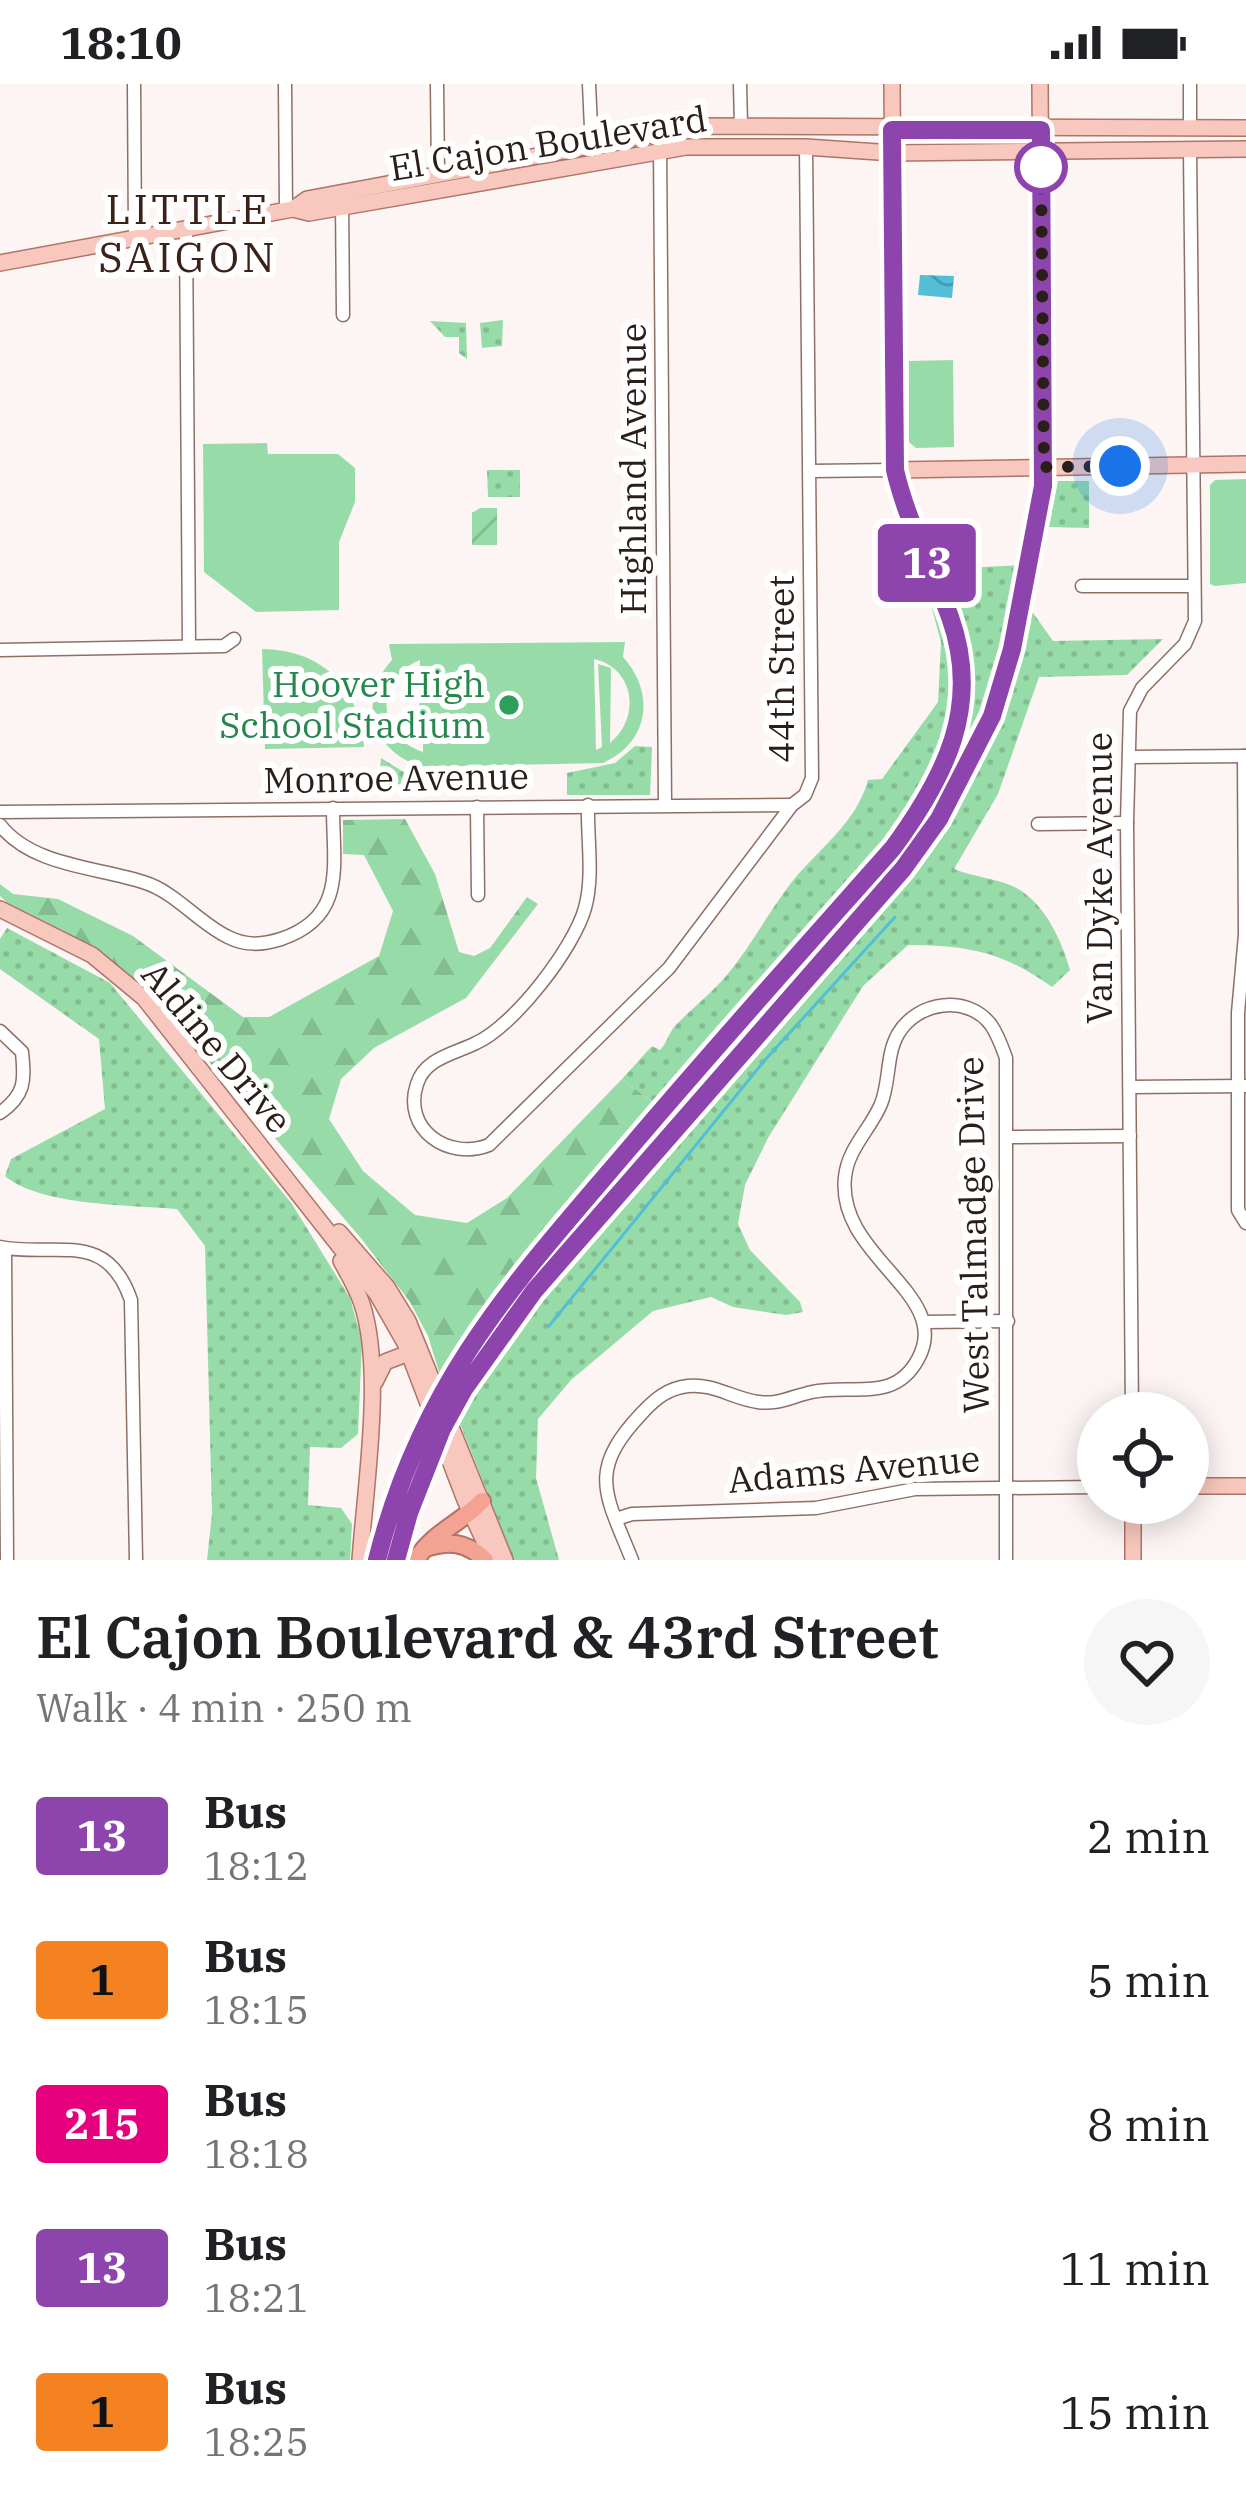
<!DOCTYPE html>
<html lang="en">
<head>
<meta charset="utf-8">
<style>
  body { margin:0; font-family:"IBM Plex Serif",serif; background:#f6f6f6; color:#202124; height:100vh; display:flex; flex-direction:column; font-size:45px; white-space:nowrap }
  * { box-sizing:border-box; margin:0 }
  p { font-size:39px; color:#757577 }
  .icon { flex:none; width:66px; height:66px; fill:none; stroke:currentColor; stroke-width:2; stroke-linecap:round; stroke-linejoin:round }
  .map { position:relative; height:1476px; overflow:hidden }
  .panel { display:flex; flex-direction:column; background:#fff; flex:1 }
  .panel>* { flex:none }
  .badge { padding:0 24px; border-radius:9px; font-size:42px; line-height:78px }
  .fabs { position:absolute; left:1077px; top:1308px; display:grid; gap:24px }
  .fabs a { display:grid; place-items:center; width:132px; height:132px; border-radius:50%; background:#fff; box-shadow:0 6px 30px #0003; font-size:60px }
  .you { position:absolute; width:60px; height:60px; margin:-30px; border:9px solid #fff; border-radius:50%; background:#1a73e8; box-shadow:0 0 0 18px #1a73e833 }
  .map>.badge { position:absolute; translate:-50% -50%; box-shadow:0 0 0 6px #fff }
  .round { display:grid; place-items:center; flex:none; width:126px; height:126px; border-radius:63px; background:#f6f6f6 }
  .headline { display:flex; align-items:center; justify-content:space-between; height:204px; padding:0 36px }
  h1 { font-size:57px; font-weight:600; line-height:90px }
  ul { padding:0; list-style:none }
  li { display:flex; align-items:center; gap:36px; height:144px; padding:0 36px }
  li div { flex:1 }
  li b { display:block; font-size:45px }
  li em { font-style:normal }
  li .badge { min-width:132px; font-weight:700; text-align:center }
  .status { display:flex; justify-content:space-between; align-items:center; height:84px; padding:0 60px; background:#fff; direction:ltr }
  .status svg { height:33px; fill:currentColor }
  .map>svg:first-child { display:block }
  .grass { fill:url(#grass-dots) }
  .forest { fill:url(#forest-firs) }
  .garden { fill:url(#garden-furrows) }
  .pitch { fill:#97dca8; fill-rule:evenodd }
  .water { fill:url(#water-waves) }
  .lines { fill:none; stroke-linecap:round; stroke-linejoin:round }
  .stream { stroke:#52bfd6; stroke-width:3 }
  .minor-casing { stroke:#8d7065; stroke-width:15 }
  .major-casing { stroke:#ad7468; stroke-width:18 }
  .highway-casing { stroke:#ad7468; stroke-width:20 }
  .minor { stroke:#fff; stroke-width:12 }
  .major { stroke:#f8c8be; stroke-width:15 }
  .highway { stroke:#f4a392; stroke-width:16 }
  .major-bridge-casing { stroke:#ad7468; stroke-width:18; stroke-linecap:butt }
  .major-bridge { stroke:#f8c8be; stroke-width:15 }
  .line-casing { stroke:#fff; stroke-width:27 }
  .line { stroke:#8e44ad; stroke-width:18 }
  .walk { stroke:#2a1e19; stroke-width:12; stroke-dasharray:0 21.6 }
  .stop-dot { fill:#fff; stroke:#8e44ad; stroke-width:6 }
  .leisure-dot { fill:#2e9e5b; stroke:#fff; stroke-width:4.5 }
  .labels { text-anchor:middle; stroke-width:12; stroke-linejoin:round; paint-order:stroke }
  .street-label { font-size:36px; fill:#2a1e19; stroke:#fff }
  .leisure-label { font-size:36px; fill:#27864d; stroke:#fff; text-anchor:end }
  .quarter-label { font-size:42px; letter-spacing:3px; fill:#3a2219; stroke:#fff }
</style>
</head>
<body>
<div class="status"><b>18:10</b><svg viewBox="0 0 49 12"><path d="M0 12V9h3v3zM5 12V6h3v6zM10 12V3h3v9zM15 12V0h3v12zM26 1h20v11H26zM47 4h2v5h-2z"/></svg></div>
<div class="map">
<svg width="1246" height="1476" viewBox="0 0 1246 1476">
  <defs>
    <pattern id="grass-dots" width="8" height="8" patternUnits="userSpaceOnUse" patternTransform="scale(3)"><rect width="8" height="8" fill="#97dca8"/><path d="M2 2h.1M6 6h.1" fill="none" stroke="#82bc90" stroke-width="1.8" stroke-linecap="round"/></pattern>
    <pattern id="forest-firs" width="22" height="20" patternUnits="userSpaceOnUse" patternTransform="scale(3)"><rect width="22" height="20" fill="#97dca8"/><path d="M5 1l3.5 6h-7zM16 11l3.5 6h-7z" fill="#82bc90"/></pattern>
    <pattern id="garden-furrows" width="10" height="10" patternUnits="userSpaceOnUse" patternTransform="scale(3)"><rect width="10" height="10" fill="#97dca8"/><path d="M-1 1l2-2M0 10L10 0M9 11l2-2" fill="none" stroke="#82bc90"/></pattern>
    <pattern id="water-waves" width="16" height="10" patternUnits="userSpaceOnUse" patternTransform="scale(3)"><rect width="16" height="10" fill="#52bfd6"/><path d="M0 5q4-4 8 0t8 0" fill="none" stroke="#449bad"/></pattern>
  </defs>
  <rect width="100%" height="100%" fill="#fcf5f3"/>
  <!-- grass -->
  <g class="grass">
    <polygon points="503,236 502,262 482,264 480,239"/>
    <polygon points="430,237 466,239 467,275 459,269 459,253 445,253"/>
    <polygon points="487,386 520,386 520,413 488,413"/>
    <polygon points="1058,397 1089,397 1089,444 1049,443"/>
    <path d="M1021 481 995 599 961 684 956 682C978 613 972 551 943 485Z"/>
    <path d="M928 494C942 531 956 569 953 610 946 710 864 784 802 855 754 910 706 966 658 1022L622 995 652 962 660 966C667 959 668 951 674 943 691 925 711 910 727 891 751 862 768 829 791 799 818 765 856 740 868 696L882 695 938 618 941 558 924 496Z"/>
    <path d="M1031 526 1053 557 1163 555 1127 591 1039 593 998 710 954 785C971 792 992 794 1010 801 1042 814 1061 854 1070 886L1052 903C1003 868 968 861 908 861L863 902 768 1054 745 1101 738 1140 750 1166 800 1218 803 1228 786 1231 733 1223 711 1213 653 1227 571 1296 538 1335 536 1394 559 1476H514L459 1337 517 1247 894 811C964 724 1010 636 1031 526Z"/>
    <polygon points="635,662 652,663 650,711 567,711 567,689 615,679"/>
    <polygon points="381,674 410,692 444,696 444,701 379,700"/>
    <path d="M7 844 110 899 292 1120 350 1214 362 1257 358 1350 341 1364 310 1363 308 1421 341 1424 352 1440 350 1476H207L212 1430 205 1162 177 1125C131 1121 40 1122 5 1092L11 1075 105 1025 99 955 0 885V855Z"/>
  </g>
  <!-- forest -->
  <polygon class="forest" points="405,735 435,790 459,868 474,872 490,864 527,813 538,820 466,914 374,964 341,995 329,1035 363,1087 415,1131 467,1139 507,1114 622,995 658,1022 513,1185 440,1291 428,1252 410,1218 360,1153 150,909 104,871 14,825 0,812 0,800 13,810 58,815 133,852 243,933 269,933 379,872 393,827 364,771 343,770 343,736"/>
  <!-- garden -->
  <polygon class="garden" points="480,424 497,424 497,461 472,461 472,429"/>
  <!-- pitch -->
  <g class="pitch">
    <polygon points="953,276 954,363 916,364 909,358 909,277"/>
    <polygon points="267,359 268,370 338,370 355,384 355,418 339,458 339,526 256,528 204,488 203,360"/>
    <polygon points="1246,395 1246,499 1215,502 1210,500 1210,401 1215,396"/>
    <path d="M625 558 623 573C656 609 649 659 603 679L424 683C372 670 356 615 392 576L389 560ZM594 575C635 584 641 634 610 659L611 584 598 580 602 663 596 666ZM420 576 419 650H423V668C376 653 374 594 420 576Z"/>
    <path d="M262 565C323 566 359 603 364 663L265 665Z"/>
  </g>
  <!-- water -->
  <polygon class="water" points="920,191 954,192 952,214 918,211"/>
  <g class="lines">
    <!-- stream -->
    <polyline class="stream" points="549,1242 765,976 895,833"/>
    <defs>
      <g id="minor">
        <polyline points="134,0 135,154"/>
        <polyline points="285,0 286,127"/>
        <polyline points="437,0 438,91"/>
        <polyline points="589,0 592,66"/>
        <polyline points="740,0 741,41"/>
        <polyline points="1190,0 1190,44"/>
        <polyline points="660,62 665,721"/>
        <polyline points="342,116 343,231"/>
        <polyline points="186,144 189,562"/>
        <polyline points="811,387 895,386"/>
        <polyline points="1082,502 1193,502"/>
        <polyline points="0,566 224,562 234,555"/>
        <polyline points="1244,672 1245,851 1238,929 1238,1126 1246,1139"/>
        <polyline points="1129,673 1246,672"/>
        <path d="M588 721C587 754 594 792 585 824 574 864 514 942 476 959 454 970 425 974 417 1000 402 1045 448 1077 489 1061L669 884 792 721 805 711 812 694 806 63"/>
        <polyline points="477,723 478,811"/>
        <polyline points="0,728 792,721"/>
        <polyline points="1038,740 1127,739"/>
        <path d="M0 741C32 782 97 783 143 798 176 808 197 838 228 853 246 862 262 861 281 855 347 833 333 781 333 724"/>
        <path d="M0 947 22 968C25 998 25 1011 0 1029"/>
        <polyline points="1130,1003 1246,1002"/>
        <polyline points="1007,1053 1130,1052"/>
        <path d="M0 1163C56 1174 106 1144 131 1216L136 1476"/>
        <polyline points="5,1165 7,1476"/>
        <polyline points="925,1238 1008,1237"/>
        <polyline points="1132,1329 1127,739 1130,627 1142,604 1185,560 1195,537 1190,66"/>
        <polyline points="616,1435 632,1430 816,1424 915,1405 1098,1403"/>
        <path d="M632 1476C605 1409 587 1387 642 1329 655 1315 668 1304 688 1302 713 1299 734 1315 758 1318 778 1321 793 1312 812 1308 851 1299 894 1320 918 1275 954 1210 836 1173 845 1093 848 1064 870 1046 881 1020 890 998 886 971 898 950 917 917 968 910 991 941 998 951 1002 963 1006 974V1476"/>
      </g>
      <g id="major">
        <polyline points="293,125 307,115 698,42 1246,44"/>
        <polyline points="0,179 293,125 309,129 686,63 806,63 893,69 1246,65"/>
        <polyline points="895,386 1246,380"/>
        <polyline points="0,825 92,871 144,914 377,1210 405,1259 465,1416 493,1476"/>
        <polyline points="339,1148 387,1203 408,1237 505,1476"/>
        <path d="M341 1177C349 1191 357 1205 362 1220 384 1287 365 1404 360 1476"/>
        <path d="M456 1282 516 1197 893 764C945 693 981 622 950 533 932 483 907 438 895 386L892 0"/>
        <polyline points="375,1298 385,1278 414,1267"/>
        <polyline points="464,1305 534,1207 903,785 939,735 992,631 1012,565 1043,402 1040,0"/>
        <polyline points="1188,1402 1246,1402"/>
        <polyline points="377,1476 388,1430 412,1368"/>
        <polyline points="396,1476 426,1383"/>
        <polyline points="1133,1476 1133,1419"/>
      </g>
      <g id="highway">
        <path d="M425 1464C449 1457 466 1457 485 1476"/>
        <path d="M416 1476C433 1448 460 1440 482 1417"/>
      </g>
    </defs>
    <!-- minor casing -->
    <use href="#minor" class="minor-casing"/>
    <!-- major casing -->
    <use href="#major" class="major-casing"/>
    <!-- highway casing -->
    <use href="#highway" class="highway-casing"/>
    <!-- minor -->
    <use href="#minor" class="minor"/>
    <!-- major -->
    <use href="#major" class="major"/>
    <!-- highway -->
    <use href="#highway" class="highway"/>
    <defs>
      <g id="major-bridge">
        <polyline points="412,1368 456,1282"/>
        <polyline points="426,1383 464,1305"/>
      </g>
    </defs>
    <!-- major-bridge casing -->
    <use href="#major-bridge" class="major-bridge-casing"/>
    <!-- major-bridge -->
    <use href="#major-bridge" class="major-bridge"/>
  </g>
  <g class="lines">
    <defs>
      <path id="line" d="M377 1476C422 1296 517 1196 633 1060 718 960 806 862 893 764 945 693 982 622 950 533 932 483 907 438 895 386L892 46H1041L1043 402 1012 565 992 632 939 735 903 785 534 1207 464 1305 442 1345 409 1429 396 1476"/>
    </defs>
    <!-- line casing -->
    <use href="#line" class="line-casing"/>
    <!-- line -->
    <use href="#line" class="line"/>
    <!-- walk -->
    <polyline class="walk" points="1041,83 1044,383 1120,382"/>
  </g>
  <!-- markers -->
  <circle class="stop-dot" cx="1041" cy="83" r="24"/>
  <circle class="leisure-dot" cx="509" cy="621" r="12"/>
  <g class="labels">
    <!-- street labels -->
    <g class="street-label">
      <text transform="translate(548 59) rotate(-9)" y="13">El Cajon Boulevard</text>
      <text transform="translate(633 385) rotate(-90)" y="13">Highland Avenue</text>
      <text transform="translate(781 585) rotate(-90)" y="13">44th Street</text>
      <text transform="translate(396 694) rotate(-1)" y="13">Monroe Avenue</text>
      <text transform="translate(1099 794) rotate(-90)" y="13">Van Dyke Avenue</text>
      <text transform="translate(217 963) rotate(50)" y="13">Aldine Drive</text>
      <text transform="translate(973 1151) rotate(-91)" y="13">West Talmadge Drive</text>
      <text transform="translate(854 1385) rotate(-5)" y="13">Adams Avenue</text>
    </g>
    <!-- leisure labels -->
    <g class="leisure-label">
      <text x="485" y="613">Hoover High<tspan x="485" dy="41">School Stadium</tspan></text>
    </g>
    <!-- quarter labels -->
    <g class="quarter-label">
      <text x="188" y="140">LITTLE<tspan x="188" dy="48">SAIGON</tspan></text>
    </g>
  </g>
</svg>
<div class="fabs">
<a><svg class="icon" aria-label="locate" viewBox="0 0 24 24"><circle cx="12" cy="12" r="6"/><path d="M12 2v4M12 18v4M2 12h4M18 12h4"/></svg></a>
</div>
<div class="you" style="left:1120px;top:382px"></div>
<b class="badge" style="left:927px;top:479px;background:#8e44ad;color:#fff">13</b>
</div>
<section class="panel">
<div class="headline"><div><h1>El Cajon Boulevard &amp; 43rd Street</h1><p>Walk · 4 min · 250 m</p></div><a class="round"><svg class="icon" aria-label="heart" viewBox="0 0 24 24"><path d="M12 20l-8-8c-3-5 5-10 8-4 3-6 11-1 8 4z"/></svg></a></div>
<ul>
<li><span class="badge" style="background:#8e44ad;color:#fff">13</span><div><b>Bus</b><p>18:12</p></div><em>2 min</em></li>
<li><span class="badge" style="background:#f58220;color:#111">1</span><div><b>Bus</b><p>18:15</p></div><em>5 min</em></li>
<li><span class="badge" style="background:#e6007e;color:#fff">215</span><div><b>Bus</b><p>18:18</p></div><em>8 min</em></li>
<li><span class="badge" style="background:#8e44ad;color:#fff">13</span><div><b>Bus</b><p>18:21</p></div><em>11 min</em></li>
<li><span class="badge" style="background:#f58220;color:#111">1</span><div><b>Bus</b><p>18:25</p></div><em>15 min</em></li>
</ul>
</section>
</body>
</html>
